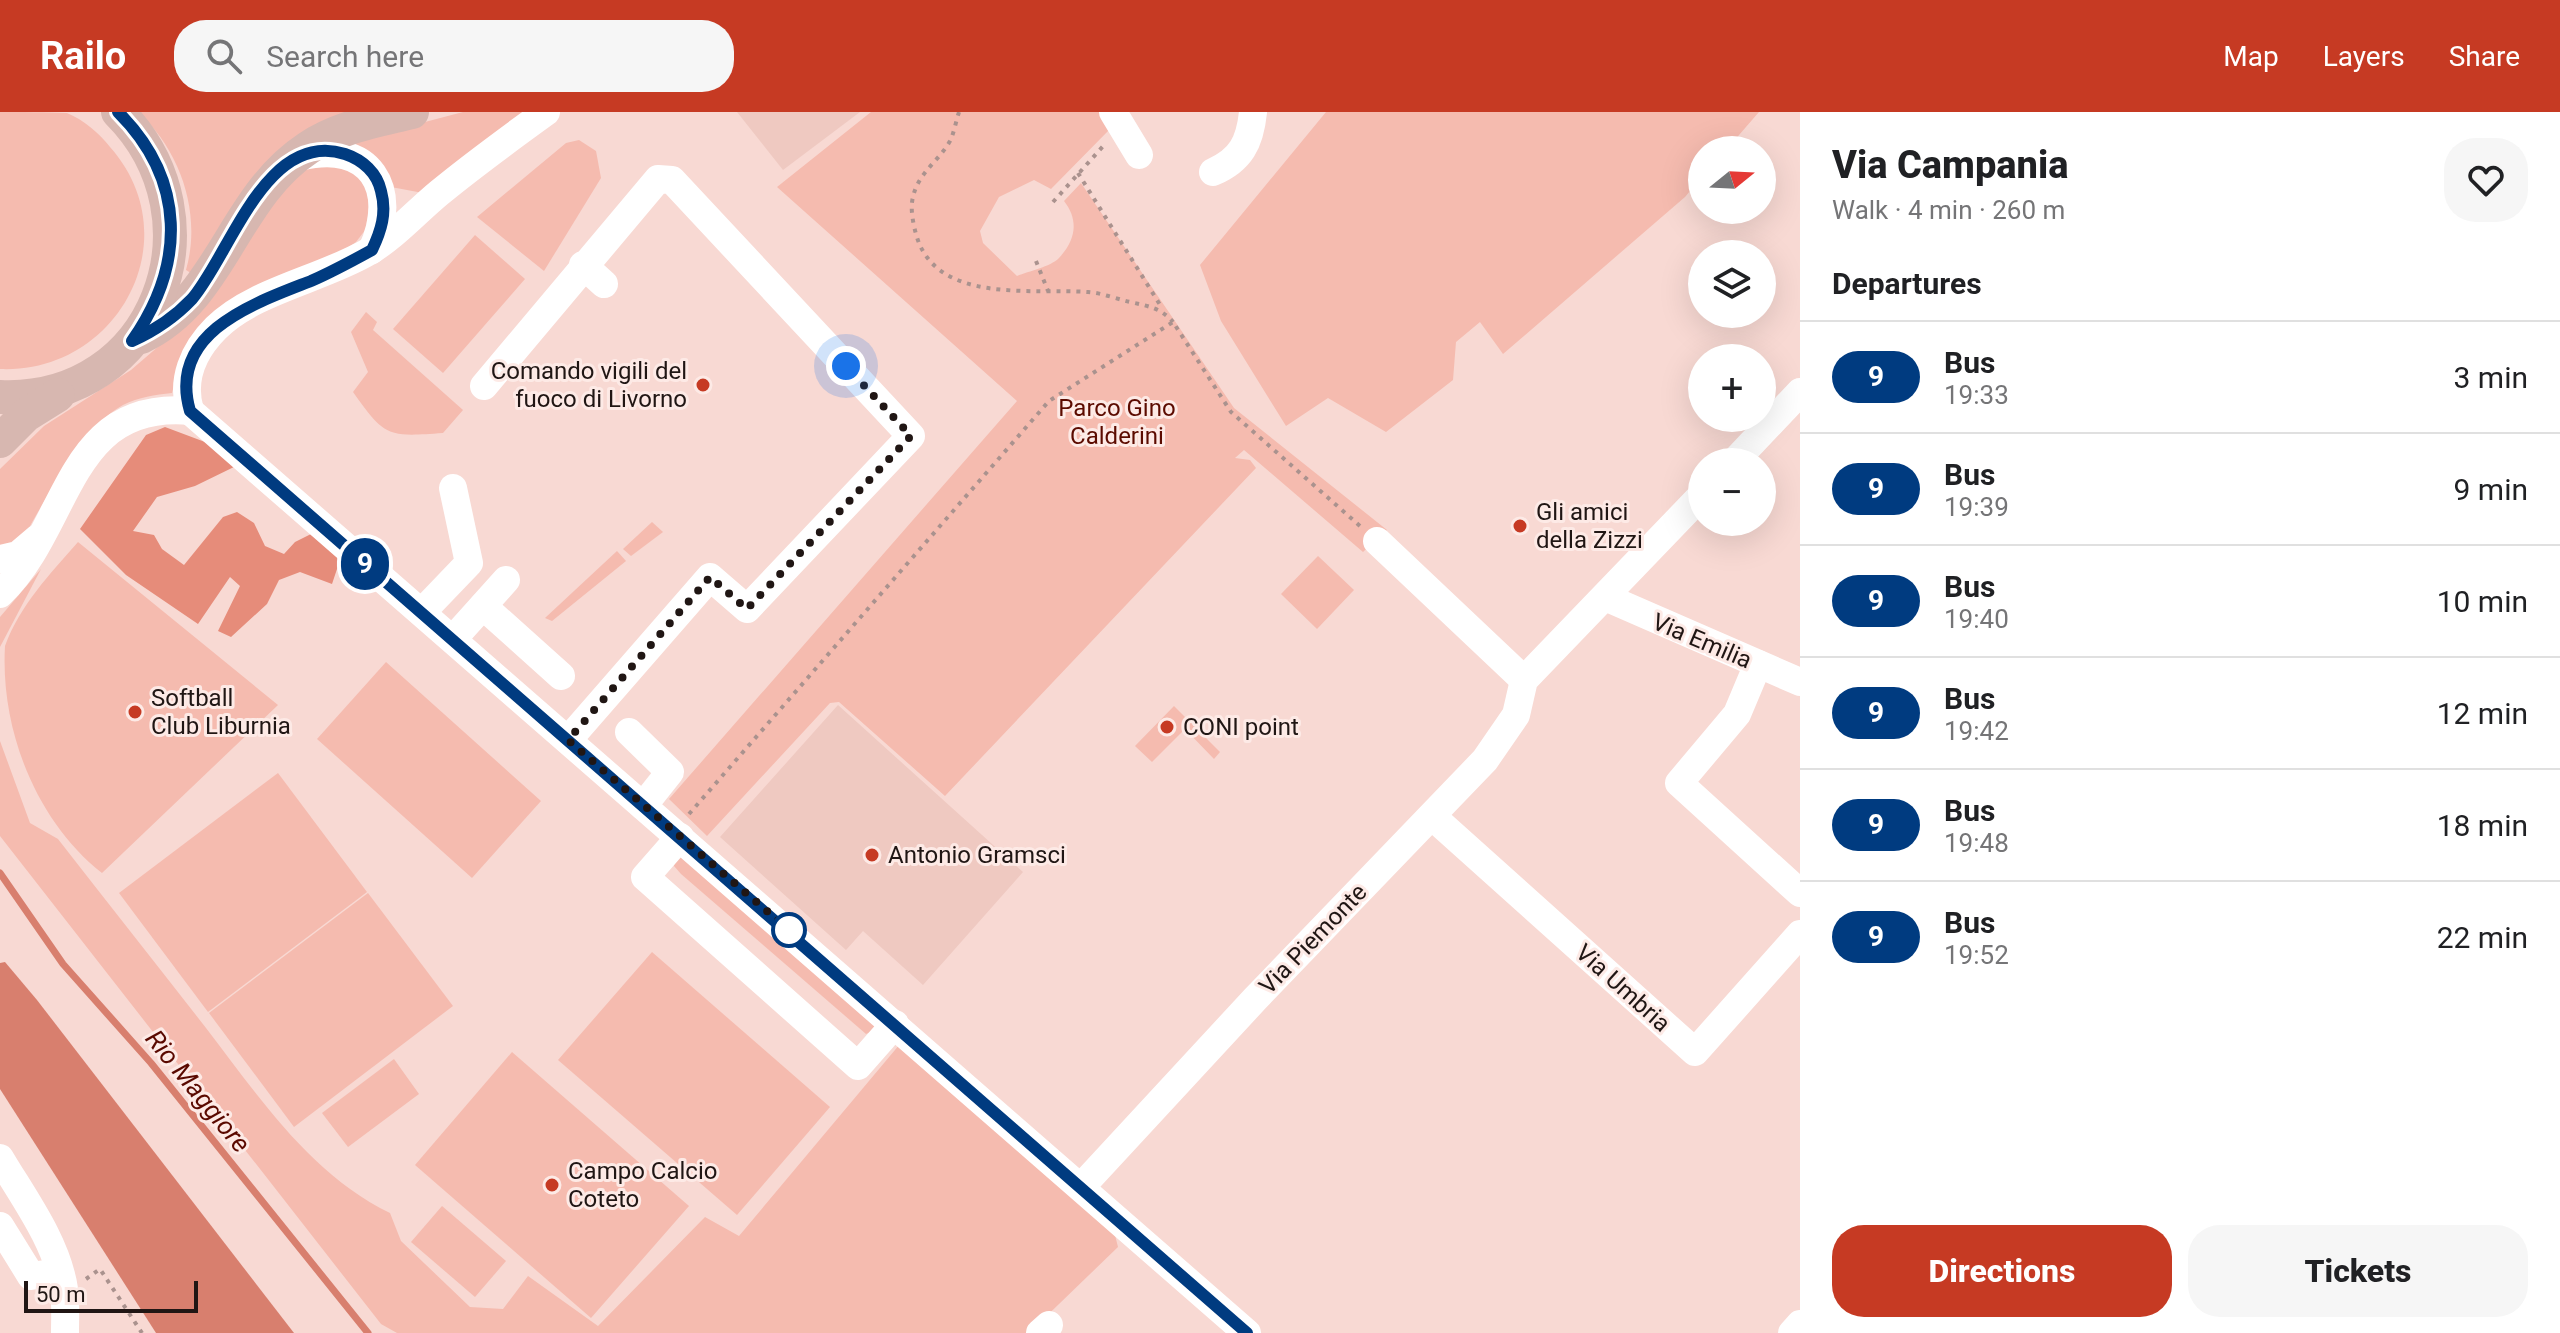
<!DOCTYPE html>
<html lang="en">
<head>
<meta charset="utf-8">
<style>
  body { margin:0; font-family:Roboto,sans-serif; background:#f6f6f6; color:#202124; height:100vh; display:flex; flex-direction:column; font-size:30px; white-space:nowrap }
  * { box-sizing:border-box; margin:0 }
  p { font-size:26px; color:#757577 }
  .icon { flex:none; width:44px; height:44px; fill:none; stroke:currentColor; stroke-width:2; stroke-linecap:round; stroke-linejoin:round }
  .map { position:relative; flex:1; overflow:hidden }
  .sheet { display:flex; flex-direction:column; background:#fff; width:760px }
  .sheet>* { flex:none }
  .badge { padding:0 16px; border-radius:26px; font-size:28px; line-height:52px }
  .needle { width:52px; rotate:72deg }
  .buttons { position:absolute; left:1688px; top:24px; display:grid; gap:16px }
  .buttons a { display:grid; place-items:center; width:88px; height:88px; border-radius:50%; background:#fff; box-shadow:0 8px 32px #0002; font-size:40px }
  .scale { position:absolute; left:24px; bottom:20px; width:174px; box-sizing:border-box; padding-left:8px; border:4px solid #201614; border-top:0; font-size:22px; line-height:28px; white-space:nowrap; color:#201614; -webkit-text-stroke:6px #fdeae6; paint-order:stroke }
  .you { position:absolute; width:40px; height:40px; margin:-20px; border:6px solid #fff; border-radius:50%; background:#1a73e8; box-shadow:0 0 0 12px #1a73e833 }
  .map>.badge { position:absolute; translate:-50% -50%; box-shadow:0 0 0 4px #fff }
  h2 { padding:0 32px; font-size:30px; line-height:72px }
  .round { display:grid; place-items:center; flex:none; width:84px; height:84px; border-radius:32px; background:#f6f6f6 }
  .overview { display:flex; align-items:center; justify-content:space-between; height:136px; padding:0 32px }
  h1 { font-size:38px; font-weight:800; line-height:60px }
  .cta { display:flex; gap:16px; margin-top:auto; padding:16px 32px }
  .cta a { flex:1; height:92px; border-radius:32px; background:#c63a23; color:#fff; font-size:32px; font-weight:800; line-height:92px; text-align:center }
  .cta a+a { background:#f6f6f6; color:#202124 }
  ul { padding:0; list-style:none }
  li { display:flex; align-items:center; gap:24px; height:112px; padding:0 32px; border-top:2px solid #e0e0e0 }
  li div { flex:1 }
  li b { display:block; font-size:30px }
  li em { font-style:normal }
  li .badge { min-width:88px; font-weight:700; text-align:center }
  header { display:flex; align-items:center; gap:48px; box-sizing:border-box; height:112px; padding:0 40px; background:#c63a23; color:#fff }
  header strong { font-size:38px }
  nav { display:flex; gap:44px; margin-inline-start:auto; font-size:28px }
  .search { width:560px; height:72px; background:#f6f6f6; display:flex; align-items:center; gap:20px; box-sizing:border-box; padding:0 28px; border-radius:32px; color:#757577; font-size:30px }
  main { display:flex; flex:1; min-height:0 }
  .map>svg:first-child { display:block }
  .built { fill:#efc9c1 }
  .green { fill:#f5bbaf }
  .forest { fill:#e68c7a }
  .water { fill:#d87f6e }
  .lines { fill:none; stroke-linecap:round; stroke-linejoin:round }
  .stream { stroke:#d87f6e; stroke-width:7 }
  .path { stroke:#aa928e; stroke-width:4; stroke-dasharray:4 6; stroke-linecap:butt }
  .minor { stroke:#fff; stroke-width:28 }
  .major { stroke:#d7b7b0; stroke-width:34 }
  .line-casing { stroke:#fff; stroke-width:18 }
  .line { stroke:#003b80; stroke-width:12 }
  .walk { stroke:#201614; stroke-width:8; stroke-dasharray:0 14.4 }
  .poi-dot { fill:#c63a23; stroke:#fdeae6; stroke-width:3 }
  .stop-dot { fill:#fff; stroke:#003b80; stroke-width:4 }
  .labels { text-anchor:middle; stroke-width:6; stroke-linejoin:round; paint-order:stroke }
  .poi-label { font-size:24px; fill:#201614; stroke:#fdeae6; text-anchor:start }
  .park-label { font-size:24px; fill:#5c0b00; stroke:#fdeae6 }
  .street-label { font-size:24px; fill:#201614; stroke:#fdeae6 }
  .water-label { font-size:26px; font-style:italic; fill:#5a0900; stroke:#fdeae6 }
</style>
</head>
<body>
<header>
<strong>Railo</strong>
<div class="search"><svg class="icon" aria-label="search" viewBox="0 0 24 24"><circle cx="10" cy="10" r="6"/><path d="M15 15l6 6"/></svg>Search here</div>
<nav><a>Map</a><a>Layers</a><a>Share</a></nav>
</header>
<main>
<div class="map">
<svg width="1800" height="1221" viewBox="0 0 1800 1221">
  <rect width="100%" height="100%" fill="#f8d9d3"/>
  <!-- built -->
  <g class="built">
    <polygon points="737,0 860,0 783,58"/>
    <polygon points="838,593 1023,760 923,873 863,819 846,838 720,725"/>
  </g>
  <!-- green -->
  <g class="green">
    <path d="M0 0C19 0 49 0 67 1 84 8 99 21 110 35 191 126 118 262 0 257Z"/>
    <path d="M138 0H356L194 163 186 158C202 102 181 39 138 0Z"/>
    <polygon points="463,0 526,0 423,81 391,75 349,30"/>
    <path d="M871 0H1101L1110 17 1051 77 1034 68 999 85 980 119 983 131 1017 164C1029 159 1050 155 1059 146 1076 128 1079 108 1064 89L1081 71 1234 296 1387 418 1363 440 1244 338 1235 346 1250 348 1256 356 945 684 839 590 830 591 707 724 669 687 1017 289 777 75Z"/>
    <polygon points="1326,0 1759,0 1726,38 1702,38 1702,65 1685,85 1503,242 1480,210 1456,230 1453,268 1386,320 1328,286 1286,314 1221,209 1200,153"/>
    <polygon points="579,28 596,39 601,66 544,159 477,105 566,31"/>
    <path d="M340 48 371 76 366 117 356 130 180 250 172 281C155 283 139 285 123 293 85 313 46 386 25 423L18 429 0 434V357L44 314 131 258 174 221 294 60Z"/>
    <polygon points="475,123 525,167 443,261 393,217"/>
    <path d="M366 200 377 210 373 218 463 298 443 321C387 325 385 325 353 280L368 260 351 220Z"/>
    <polygon points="652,410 663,420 631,444 623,437"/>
    <path d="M78 430 278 593 102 761C38 711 0 620 5 534 20 493 50 462 78 430Z"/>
    <polygon points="617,439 626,449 552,509 545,506"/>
    <polygon points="1318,444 1354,478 1317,517 1281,482"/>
    <polygon points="41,457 0,535 0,505"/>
    <polygon points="386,550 541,689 472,766 317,627"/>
    <polygon points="1174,594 1220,640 1214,647 1185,617 1152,650 1135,634"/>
    <path d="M0 629 30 711 58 727C107 790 157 853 206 916 259 985 310 1062 390 1101L401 1129 470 1195 503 1197 528 1164 598 1214 705 1105 739 1124 900 932 1115 1123 1118 1135 1029 1221H397L381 1212 0 724Z"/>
    <polygon points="278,661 367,780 208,900 119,781"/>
    <polygon points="683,742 874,908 875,918 866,922 681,762 674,754 675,746"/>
    <polygon points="368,781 453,894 294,1015 209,901"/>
    <polygon points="652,840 830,995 737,1103 558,948"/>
    <polygon points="512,940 689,1094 591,1206 415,1053"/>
    <polygon points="394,947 419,982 348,1035 322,1001"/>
    <polygon points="442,1094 506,1149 475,1185 411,1130"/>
  </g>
  <!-- forest -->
  <polygon class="forest" points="165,315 213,333 236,354 195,374 157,385 133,419 154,423 162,437 184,453 223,405 237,400 254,411 265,434 284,442 295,430 313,421 340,448 332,472 300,460 279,468 267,492 231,525 218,519 240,474 230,465 198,512 126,463 80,417 146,323"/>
  <!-- water -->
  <polygon class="water" points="5,850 37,888 294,1221 156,1221 0,977 0,851"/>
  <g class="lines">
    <!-- stream -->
    <polyline class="stream" points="0,761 63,852 151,951 368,1221"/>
    <!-- path -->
    <g class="path">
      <path d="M959 0C956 9 954 21 950 29 939 49 918 61 913 85 910 96 913 111 916 122 935 193 1033 176 1088 180 1102 181 1117 187 1130 190 1148 194 1161 196 1173 210"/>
      <polyline points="1078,61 1162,196"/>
      <polyline points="1053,90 1105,32"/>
      <polyline points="1036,149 1048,179"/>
      <polyline points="689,702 1049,289 1173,210 1231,300 1360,414"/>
      <polyline points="86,1167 100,1157 142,1221"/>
    </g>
    <!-- minor -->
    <g class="minor">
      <polyline points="1113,0 1139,43"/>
      <path d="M300 45C370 27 400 77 372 138"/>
      <path d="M1213 60C1241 48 1250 30 1253 0"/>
      <polyline points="583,153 604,172"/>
      <polyline points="484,274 658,67 672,68 911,324 747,497 710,465 568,628"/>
      <polyline points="190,299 1247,1221"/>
      <path d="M190 299C181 268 193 239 216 216 253 179 322 167 368 140 394 125 416 100 439 81 473 53 510 26 546 0"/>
      <polyline points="1734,350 1800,280"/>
      <polyline points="1377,429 1524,568"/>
      <polyline points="0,447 18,443 38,426"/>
      <path d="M0 482C71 414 66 288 190 299"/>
      <polyline points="1605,485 1800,570"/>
      <polyline points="483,494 561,564"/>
      <polyline points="422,500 469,451 453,376"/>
      <polyline points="453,527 506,468"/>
      <polyline points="1758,552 1737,602 1679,671 1800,781"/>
      <polyline points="629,620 670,660 643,694"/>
      <polyline points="1433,705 1695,940 1800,822"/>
      <polyline points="680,725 645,765 858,954 895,912"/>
      <path d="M0 1046C23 1085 57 1130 64 1177 66 1191 65 1207 65 1221"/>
      <polyline points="1082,1074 1255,887 1485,648 1516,603 1524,568 1702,383"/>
      <polyline points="0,1114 31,1164 59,1160"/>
      <polyline points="1040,1221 1049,1213"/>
      <polyline points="1792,1221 1800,1212"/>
    </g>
    <!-- major -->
    <g class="major">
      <path d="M141 225C222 187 232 86 308 36 339 15 376 9 412 0"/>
      <path d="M0 285C157 292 225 107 118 0"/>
      <polyline points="0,329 26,303 58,283"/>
    </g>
  </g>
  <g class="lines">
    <defs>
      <path id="line" d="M118 0C186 68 186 152 132 229 156 218 174 206 192 187 230 143 266 17 345 42 363 48 377 61 381 79 387 101 381 119 372 138 352 149 332 160 311 169 255 191 167 220 190 299L1247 1221"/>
    </defs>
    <!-- line casing -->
    <use href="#line" class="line-casing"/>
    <!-- line -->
    <use href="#line" class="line"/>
    <!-- walk -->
    <polyline class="walk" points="789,818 568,628 710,465 747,497 911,324 846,254"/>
  </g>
  <!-- markers -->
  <g class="poi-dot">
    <circle cx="703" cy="273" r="8"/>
    <circle cx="1520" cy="414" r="8"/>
    <circle cx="135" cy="600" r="8"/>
    <circle cx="1167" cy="615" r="8"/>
    <circle cx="872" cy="743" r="8"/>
    <circle cx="552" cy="1073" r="8"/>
  </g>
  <circle class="stop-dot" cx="789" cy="818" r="16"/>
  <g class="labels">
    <!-- poi labels -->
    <g class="poi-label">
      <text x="687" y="267" text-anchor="end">Comando vigili del<tspan x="687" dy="28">fuoco di Livorno</tspan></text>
      <text x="1536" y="408">Gli amici<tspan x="1536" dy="28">della Zizzi</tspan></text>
      <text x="151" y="594">Softball<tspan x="151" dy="28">Club Liburnia</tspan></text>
      <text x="1183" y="623">CONI point</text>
      <text x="888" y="751">Antonio Gramsci</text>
      <text x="568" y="1067">Campo Calcio<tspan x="568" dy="28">Coteto</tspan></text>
    </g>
    <!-- park labels -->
    <g class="park-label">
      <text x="1117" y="304">Parco Gino<tspan x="1117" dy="28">Calderini</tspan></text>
    </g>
    <!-- street labels -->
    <g class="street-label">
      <text transform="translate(1702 529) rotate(23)" y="8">Via Emilia</text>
      <text transform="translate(1313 827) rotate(-46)" y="8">Via Piemonte</text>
      <text transform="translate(1623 876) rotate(42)" y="8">Via Umbria</text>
    </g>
    <!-- water labels -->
    <g class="water-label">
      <text transform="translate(198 979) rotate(51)" y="9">Rio Maggiore</text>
    </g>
  </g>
</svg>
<div class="buttons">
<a><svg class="needle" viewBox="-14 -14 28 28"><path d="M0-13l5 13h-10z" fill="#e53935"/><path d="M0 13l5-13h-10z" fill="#757577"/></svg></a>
<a><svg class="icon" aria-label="layers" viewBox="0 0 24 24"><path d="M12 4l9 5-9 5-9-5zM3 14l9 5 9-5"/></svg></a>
<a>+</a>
<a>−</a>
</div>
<div class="scale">50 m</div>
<div class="you" style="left:846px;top:254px"></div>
<b class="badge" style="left:365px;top:452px;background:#003b80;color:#fff">9</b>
</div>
<section class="sheet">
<div class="overview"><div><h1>Via Campania</h1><p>Walk · 4 min · 260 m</p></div><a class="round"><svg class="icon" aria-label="heart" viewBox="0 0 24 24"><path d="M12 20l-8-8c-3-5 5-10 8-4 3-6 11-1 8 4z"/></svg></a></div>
<h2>Departures</h2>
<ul>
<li><span class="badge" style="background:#003b80;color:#fff">9</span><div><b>Bus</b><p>19:33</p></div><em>3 min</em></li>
<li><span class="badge" style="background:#003b80;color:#fff">9</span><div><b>Bus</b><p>19:39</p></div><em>9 min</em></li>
<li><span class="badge" style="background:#003b80;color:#fff">9</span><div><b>Bus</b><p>19:40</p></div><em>10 min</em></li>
<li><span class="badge" style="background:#003b80;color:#fff">9</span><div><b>Bus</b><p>19:42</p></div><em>12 min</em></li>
<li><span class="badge" style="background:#003b80;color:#fff">9</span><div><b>Bus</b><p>19:48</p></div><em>18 min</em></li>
<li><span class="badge" style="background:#003b80;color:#fff">9</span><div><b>Bus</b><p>19:52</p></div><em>22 min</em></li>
</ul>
<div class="cta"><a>Directions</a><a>Tickets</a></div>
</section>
</main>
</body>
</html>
